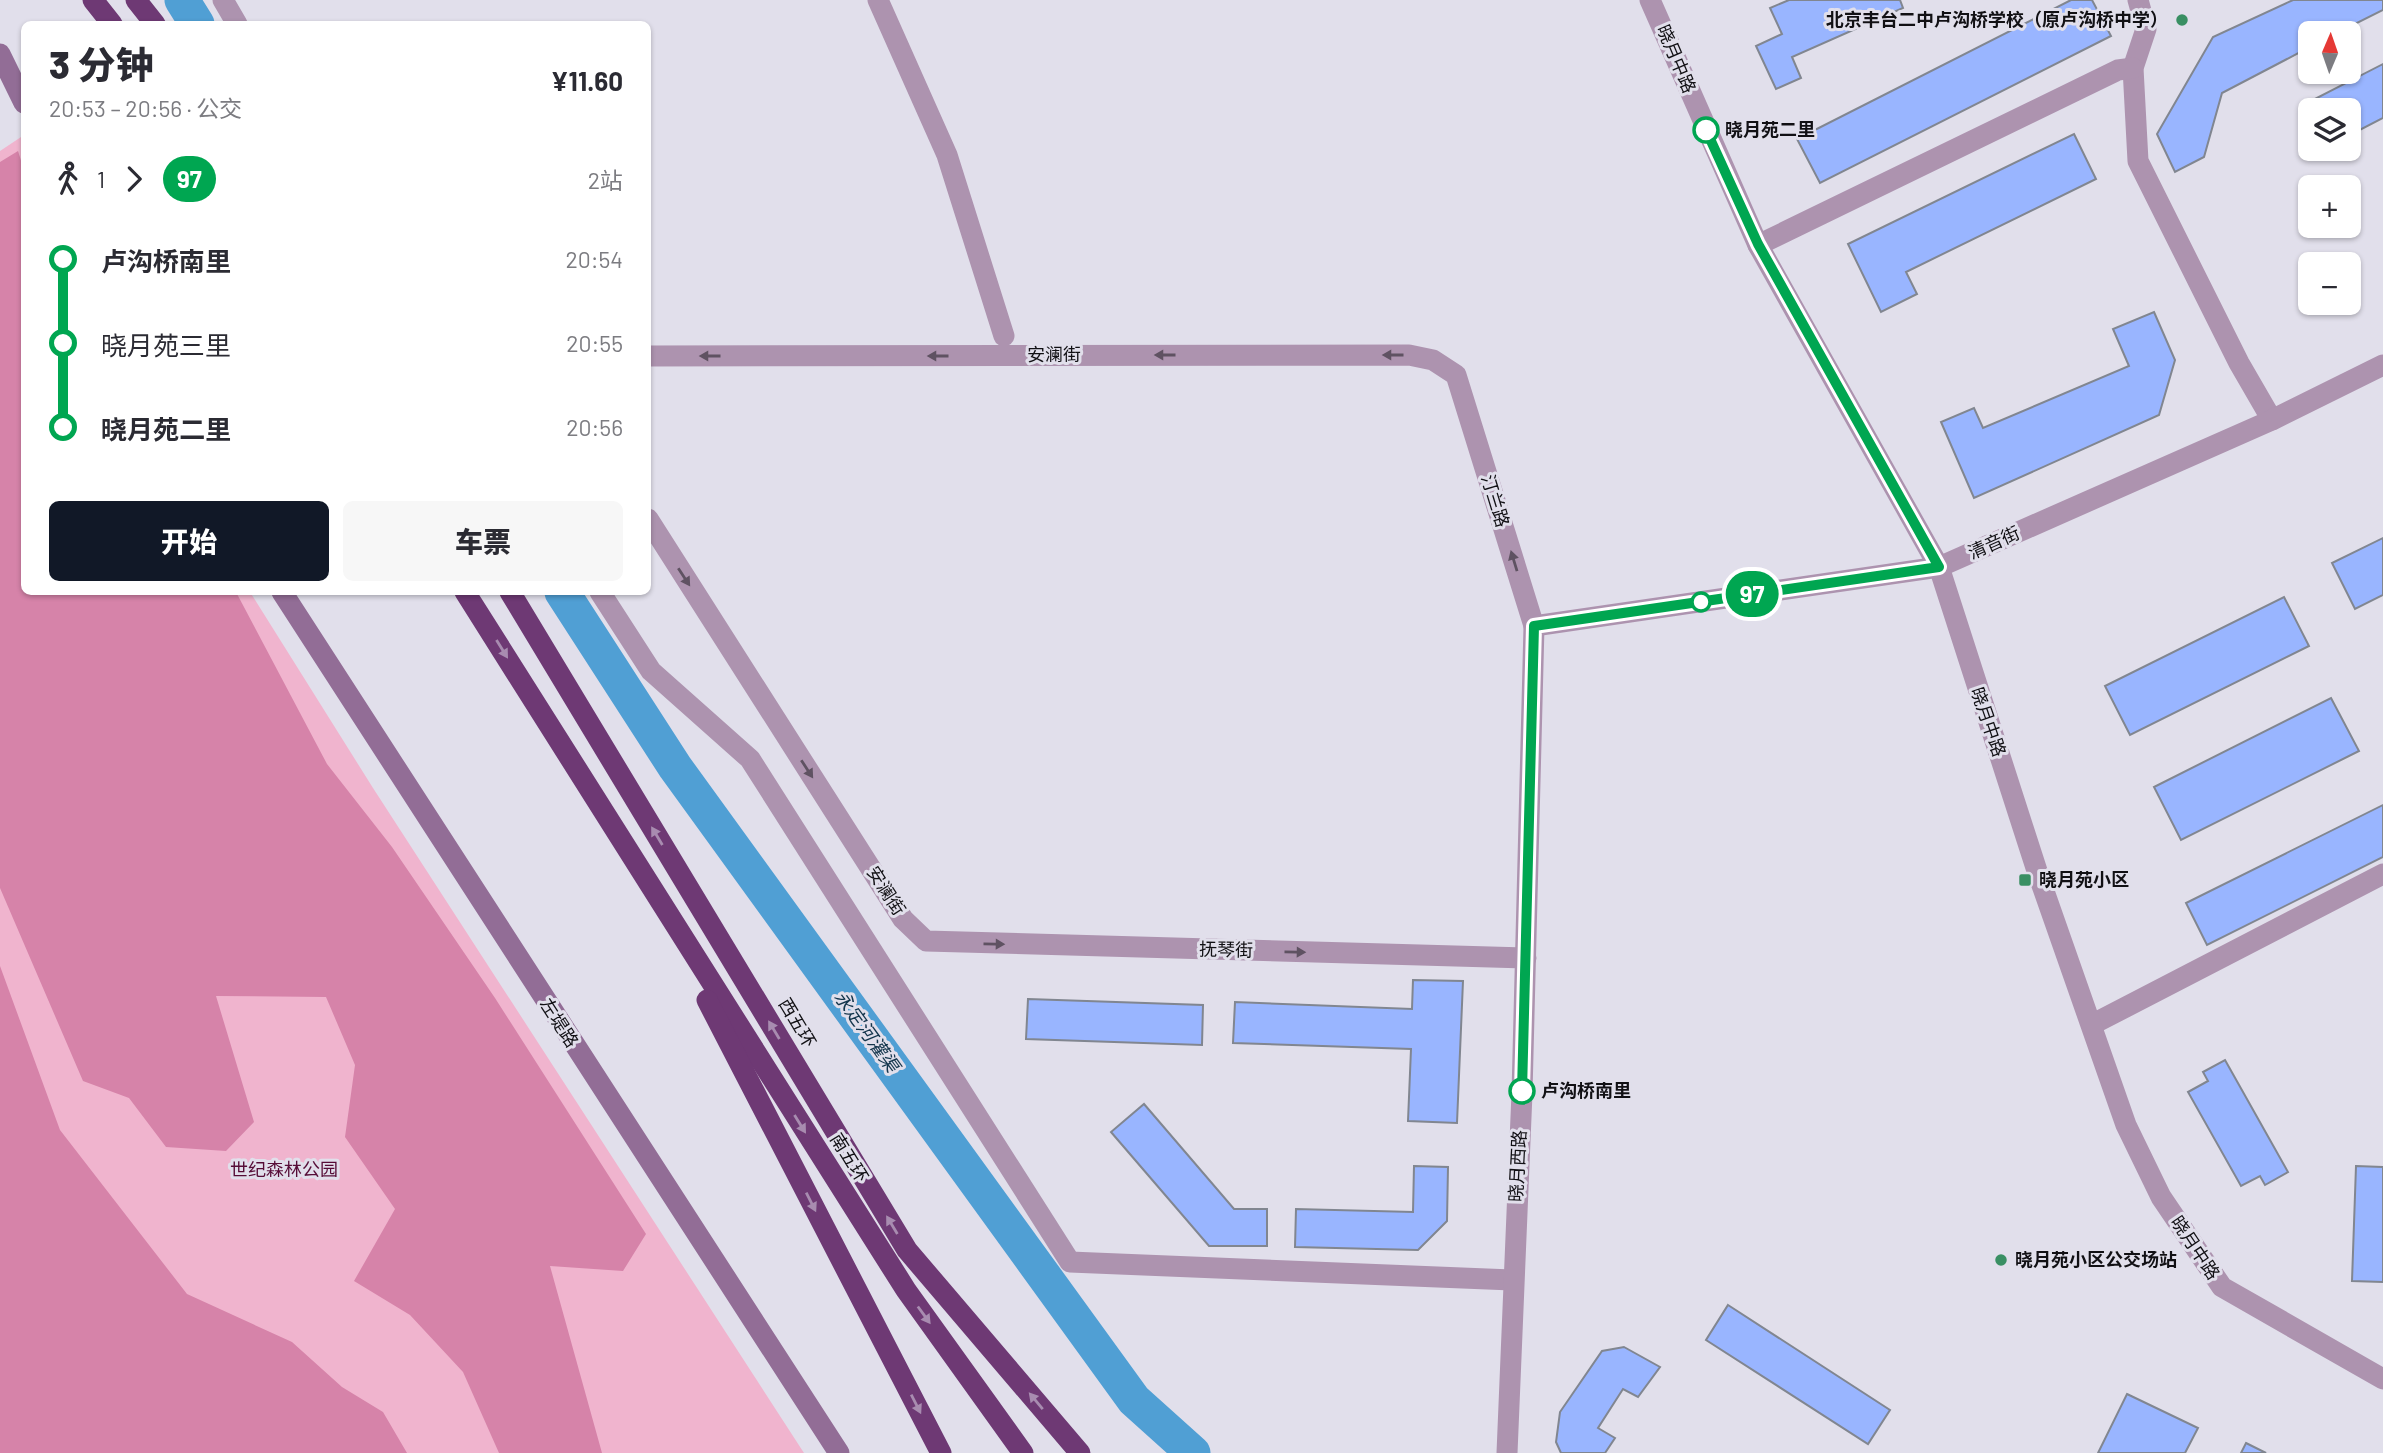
<!DOCTYPE html>
<html lang="zh">
<head>
<meta charset="utf-8">
<style>
  body { margin:0; font-family:Barlow,"Noto Sans SC",sans-serif; background:#f7f7f7; color:#2b2b33; height:100vh; display:flex; flex-direction:column; font-size:26px; white-space:nowrap }
  * { box-sizing:border-box; margin:0 }
  p { font-size:23px; color:#7c7c81 }
  .icon { flex:none; width:38px; height:38px; fill:none; stroke:currentColor; stroke-width:2; stroke-linecap:round; stroke-linejoin:round }
  .map { position:relative; flex:1; overflow:hidden }
  .drawer { position:absolute; left:21px; top:21px; width:630px; height:574px; display:flex; flex-direction:column; background:#fff; border-radius:10px; box-shadow:0 2px 5px #0004 }
  .drawer>* { flex:none }
  .badge { padding:0 14px; border-radius:23px; font-size:24px; line-height:46px }
  .needle { width:46px; rotate:2deg }
  .tools { position:absolute; left:2298px; top:21px; display:grid; gap:14px }
  .tools a { display:grid; place-items:center; width:63px; height:63px; border-radius:10px; background:#fff; box-shadow:0 2px 5px #0004; font-size:35px }
  .map>.badge { position:absolute; translate:-50% -50%; box-shadow:0 0 0 4px #fff }
  .legs { display:flex; align-items:center; gap:10px; height:77px; padding:0 28px; font-size:23px }
  .legs p { margin-inline-start:auto }
  .overview { display:flex; align-items:center; justify-content:space-between; height:119px; padding:0 28px }
  h1 { font-size:38px; font-weight:800; line-height:52px }
  .button { display:flex; gap:14px; margin-top:auto; padding:14px 28px }
  .button a { flex:1; height:80px; border-radius:10px; background:#111827; color:#fff; font-size:28px; font-weight:800; line-height:80px; text-align:center }
  .button a+a { background:#f7f7f7; color:#2b2b33 }
  ul { padding:0 28px; list-style:none }
  li { display:flex; align-items:center; gap:24px; height:84px; font-size:26px }
  li i { display:grid; place-items:center; width:10px; height:100%; margin:0 9px; background:currentColor }
  li i::after { content:''; width:18px; height:18px; margin:-9px; border:5px solid; border-radius:50%; background:#fff }
  li p { margin-inline-start:auto }
  li:first-child i { background:linear-gradient(#0000 50%,currentColor 0) }
  li:last-child i { background:linear-gradient(currentColor 50%,#0000 0) }
  .map>svg:first-child { display:block }
  .green { fill:#f0b4ce }
  .forest { fill:#d683a9 }
  .lines { fill:none; stroke-linecap:round; stroke-linejoin:round }
  .river { stroke:#509fd4; stroke-width:35 }
  .building { fill:#99b5ff; stroke:#818690; stroke-width:2 }
  .minor { stroke:#ad93af; stroke-width:21 }
  .tertiary { stroke:#ad93af; stroke-width:21 }
  .secondary { stroke:#926d96; stroke-width:21 }
  .motorway { stroke:#6e3974; stroke-width:21 }
  .oneway { fill:#5f5262 }
  .oneway2 { fill:#a88cb0 }
  .line-1-casing { stroke:#fff; stroke-width:16 }
  .line-1 { stroke:#00a651; stroke-width:10 }
  .poi-dot { fill:#398f63; stroke:#e1dfeb; stroke-width:2.5 }
  .stop-1-dot { fill:#fff; stroke:#00a651; stroke-width:3.5 }
  .labels { text-anchor:middle; stroke-width:6; stroke-linejoin:round; paint-order:stroke }
  .poi-label { font-size:18px; font-weight:bold; fill:#111014; stroke:#e1dfeb; text-anchor:start }
  .street-label { font-size:18px; fill:#111014; stroke:#e1dfeb }
  .stop-label { font-size:18px; font-weight:bold; fill:#111014; stroke:#e1dfeb; text-anchor:start }
  .park-label { font-size:18px; fill:#560c37; stroke:#e1dfeb }
  .water-label { font-size:19px; font-style:italic; fill:#13354c; stroke:#e1dfeb }
</style>
</head>
<body>
<div class="map">
<svg width="2383" height="1453" viewBox="0 0 2383 1453">
  <rect width="100%" height="100%" fill="#e1dfeb"/>
  <!-- green -->
  <polygon class="green" points="21,137 24,145 24,592 250,592 373,788 804,1453 0,1453 0,151"/>
  <!-- forest -->
  <g class="forest">
    <polygon points="18,151 24,170 24,592 236,592 327,764 392,847 495,998 646,1234 623,1271 550,1266 602,1453 499,1453 463,1372 410,1315 354,1281 395,1209 345,1137 355,1065 326,997 216,996 254,1122 226,1151 166,1147 129,1098 83,1081 0,888 0,162"/>
    <polygon points="0,966 60,1130 187,1294 292,1342 342,1387 383,1412 407,1453 0,1453"/>
  </g>
  <g class="lines">
    <!-- river -->
    <g class="river">
      <polyline points="182,0 197,24"/>
      <polyline points="562,592 675,767 1134,1400 1193,1453"/>
    </g>
  </g>
  <!-- building -->
  <g class="building">
    <polygon points="1789,0 1900,0 1903,8 1792,57 1801,78 1776,89 1756,46 1782,34 1770,8"/>
    <polygon points="2071,0 2092,0 2111,36 1820,183 1797,139"/>
    <polygon points="2293,0 2383,0 2383,10 2337,33 2310,33 2310,47 2222,93 2204,157 2175,172 2157,134 2213,37"/>
    <polygon points="2383,64 2383,118 2348,136 2348,110 2310,110 2307,103"/>
    <polygon points="2074,134 2096,179 1906,272 1917,294 1881,312 1848,244"/>
    <polygon points="2154,312 2175,360 2159,415 1974,498 1941,422 1974,408 1983,428 2129,366 2113,329"/>
    <polygon points="2383,538 2383,595 2355,609 2332,563"/>
    <polygon points="2284,597 2309,646 2130,735 2105,686"/>
    <polygon points="2331,698 2359,751 2181,840 2154,787"/>
    <polygon points="2383,805 2383,857 2207,945 2186,903"/>
    <polygon points="1413,980 1463,981 1457,1123 1408,1121 1411,1049 1233,1043 1235,1002 1412,1009"/>
    <polygon points="1028,999 1203,1005 1202,1045 1026,1039"/>
    <polygon points="2225,1060 2288,1172 2265,1185 2260,1176 2241,1186 2188,1092 2208,1081 2203,1072"/>
    <polygon points="1144,1104 1234,1209 1267,1209 1267,1246 1209,1246 1111,1132"/>
    <polygon points="1414,1166 1448,1167 1447,1221 1418,1250 1295,1247 1296,1209 1413,1212"/>
    <polygon points="2356,1166 2383,1167 2383,1282 2352,1281"/>
    <polygon points="1728,1305 1890,1410 1868,1444 1706,1340"/>
    <polygon points="1624,1347 1660,1367 1638,1397 1623,1389 1598,1428 1615,1438 1605,1453 1561,1453 1556,1442 1560,1412 1602,1351"/>
    <polygon points="2127,1394 2198,1428 2185,1453 2098,1453"/>
    <polygon points="2246,1443 2266,1453 2241,1453"/>
  </g>
  <g class="lines">
    <!-- minor -->
    <g class="minor">
      <polyline points="878,0 947,155 1004,336"/>
      <polyline points="2138,0 2146,29 2133,68 2138,161 2239,363 2272,420"/>
      <polyline points="1758,245 2118,70 2133,68"/>
      <polyline points="648,356 1409,355 1433,360 1456,375 1534,626"/>
      <polyline points="648,519 903,919 926,941 1526,958"/>
      <polyline points="2093,1024 2383,874"/>
    </g>
    <!-- tertiary -->
    <g class="tertiary">
      <polyline points="223,0 237,24"/>
      <polyline points="1650,0 1758,245 1939,567 2038,874 2126,1125 2161,1197 2222,1287 2383,1379"/>
      <polyline points="600,592 651,671 750,759 1070,1262 1512,1280"/>
      <polyline points="1507,1453 1522,1093 1534,626 1939,567 2272,420 2383,365"/>
    </g>
    <!-- secondary -->
    <g class="secondary">
      <polyline points="0,54 24,103"/>
      <polyline points="282,592 839,1453"/>
    </g>
    <!-- motorway -->
    <g class="motorway">
      <polyline points="93,0 112,24"/>
      <polyline points="136,0 155,24"/>
      <polyline points="465,592 906,1290 1023,1453"/>
      <polyline points="510,592 907,1250 1080,1453"/>
      <polyline points="707,1000 941,1453"/>
    </g>
  </g>
  <!-- one-way arrows -->
  <defs><path id="oneway-solid" d="M-6-.8H1V-3.2L6.5 0L1 3.2V.8H-6Z" transform="scale(1.75)"/></defs>
  <g class="oneway">
    <use href="#oneway-solid" transform="translate(1165 355) rotate(180)"/>
    <use href="#oneway-solid" transform="translate(1393 355) rotate(180)"/>
    <use href="#oneway-solid" transform="translate(710 356) rotate(180)"/>
    <use href="#oneway-solid" transform="translate(938 356) rotate(180)"/>
    <use href="#oneway-solid" transform="translate(1514 561) rotate(-107)"/>
    <use href="#oneway-solid" transform="translate(684 577) rotate(57)"/>
    <use href="#oneway-solid" transform="translate(807 769) rotate(57)"/>
    <use href="#oneway-solid" transform="translate(994 944) rotate(1)"/>
    <use href="#oneway-solid" transform="translate(1295 952) rotate(1)"/>
  </g>
  <g class="oneway2">
    <use href="#oneway-solid" transform="translate(502 649) rotate(58)"/>
    <use href="#oneway-solid" transform="translate(657 836) rotate(-121)"/>
    <use href="#oneway-solid" transform="translate(774 1030) rotate(-121)"/>
    <use href="#oneway-solid" transform="translate(800 1124) rotate(58)"/>
    <use href="#oneway-solid" transform="translate(811 1202) rotate(63)"/>
    <use href="#oneway-solid" transform="translate(892 1225) rotate(-121)"/>
    <use href="#oneway-solid" transform="translate(924 1315) rotate(54)"/>
    <use href="#oneway-solid" transform="translate(1036 1401) rotate(-130)"/>
    <use href="#oneway-solid" transform="translate(916 1404) rotate(63)"/>
  </g>
  <g class="lines">
    <defs>
      <polyline id="line-1" points="1522,1091 1534,626 1939,567 1758,244 1706,130"/>
    </defs>
    <!-- line-1 casing -->
    <use href="#line-1" class="line-1-casing"/>
    <!-- line-1 -->
    <use href="#line-1" class="line-1"/>
  </g>
  <!-- markers -->
  <g class="poi-dot">
    <circle cx="2182" cy="20" r="7"/>
    <rect x="2018" y="873" width="14" height="14" rx="3.5"/>
    <circle cx="2001" cy="1260" r="7"/>
  </g>
  <g class="stop-1-dot">
    <circle cx="1706" cy="130" r="12"/>
    <circle cx="1701" cy="602" r="9"/>
    <circle cx="1522" cy="1091" r="12"/>
  </g>
  <g class="labels">
    <!-- poi labels -->
    <g class="poi-label">
      <text x="2168" y="26" text-anchor="end">北京丰台二中卢沟桥学校（原卢沟桥中学）</text>
      <text x="2039" y="886">晓月苑小区</text>
      <text x="2015" y="1266">晓月苑小区公交场站</text>
    </g>
    <!-- street labels -->
    <g class="street-label">
      <text transform="translate(1676 59) rotate(67)" y="6">晓月中路</text>
      <text x="1054" y="361">安澜街</text>
      <text transform="translate(1495 501) rotate(73)" y="6">汀兰路</text>
      <text transform="translate(1994 543) rotate(-24)" y="6">清音街</text>
      <text transform="translate(1988 722) rotate(71)" y="6">晓月中路</text>
      <text transform="translate(886 891) rotate(57)" y="6">安澜街</text>
      <text transform="translate(1226 950) rotate(1)" y="6">抚琴街</text>
      <text transform="translate(559 1023) rotate(57)" y="6">左堤路</text>
      <text transform="translate(797 1023) rotate(59)" y="6">西五环</text>
      <text transform="translate(849 1158) rotate(58)" y="6">南五环</text>
      <text transform="translate(1518 1166) rotate(-87)" y="6">晓月西路</text>
      <text transform="translate(2195 1248) rotate(56)" y="6">晓月中路</text>
    </g>
    <!-- stop labels -->
    <g class="stop-label">
      <text x="1725" y="136">晓月苑二里</text>
      <text x="1541" y="1097">卢沟桥南里</text>
    </g>
    <!-- park labels -->
    <g class="park-label">
      <text x="284" y="1176">世纪森林公园</text>
    </g>
    <!-- water labels -->
    <g class="water-label">
      <text transform="translate(867 1031) rotate(54)" y="7">永定河灌渠</text>
    </g>
  </g>
</svg>
<div class="tools">
<a><svg class="needle" viewBox="-14 -14 28 28"><path d="M0-13l5 13h-10z" fill="#e53935"/><path d="M0 13l5-13h-10z" fill="#7c7c81"/></svg></a>
<a><svg class="icon" aria-label="layers" viewBox="0 0 24 24"><path d="M12 4l9 5-9 5-9-5zM3 14l9 5 9-5"/></svg></a>
<a>+</a>
<a>−</a>
</div>
<b class="badge" style="left:1752px;top:594px;background:#00a651;color:#fff">97</b>
<section class="drawer">
<div class="overview"><div><h1>3 分钟</h1><p>20:53 – 20:56 · 公交</p></div><b>¥11.60</b></div>
<div class="legs"><svg class="icon" aria-label="walk" viewBox="0 0 24 24"><circle cx="13" cy="4" r="2"/><path d="M13 8l-2 6 4 7M11 14l-3 7M7 12l3-4h3l4 4"/></svg>1<svg class="icon" aria-label="forward" viewBox="0 0 24 24"><path d="M9 5l7 7-7 7"/></svg><b class="badge" style="background:#00a651;color:#fff">97</b><p>2站</p></div>
<ul>
<li><i style="color:#00a651"></i><b>卢沟桥南里</b><p>20:54</p></li>
<li><i style="color:#00a651"></i><span>晓月苑三里</span><p>20:55</p></li>
<li><i style="color:#00a651"></i><b>晓月苑二里</b><p>20:56</p></li>
</ul>
<div class="button"><a>开始</a><a>车票</a></div>
</section>
</div>
</body>
</html>
